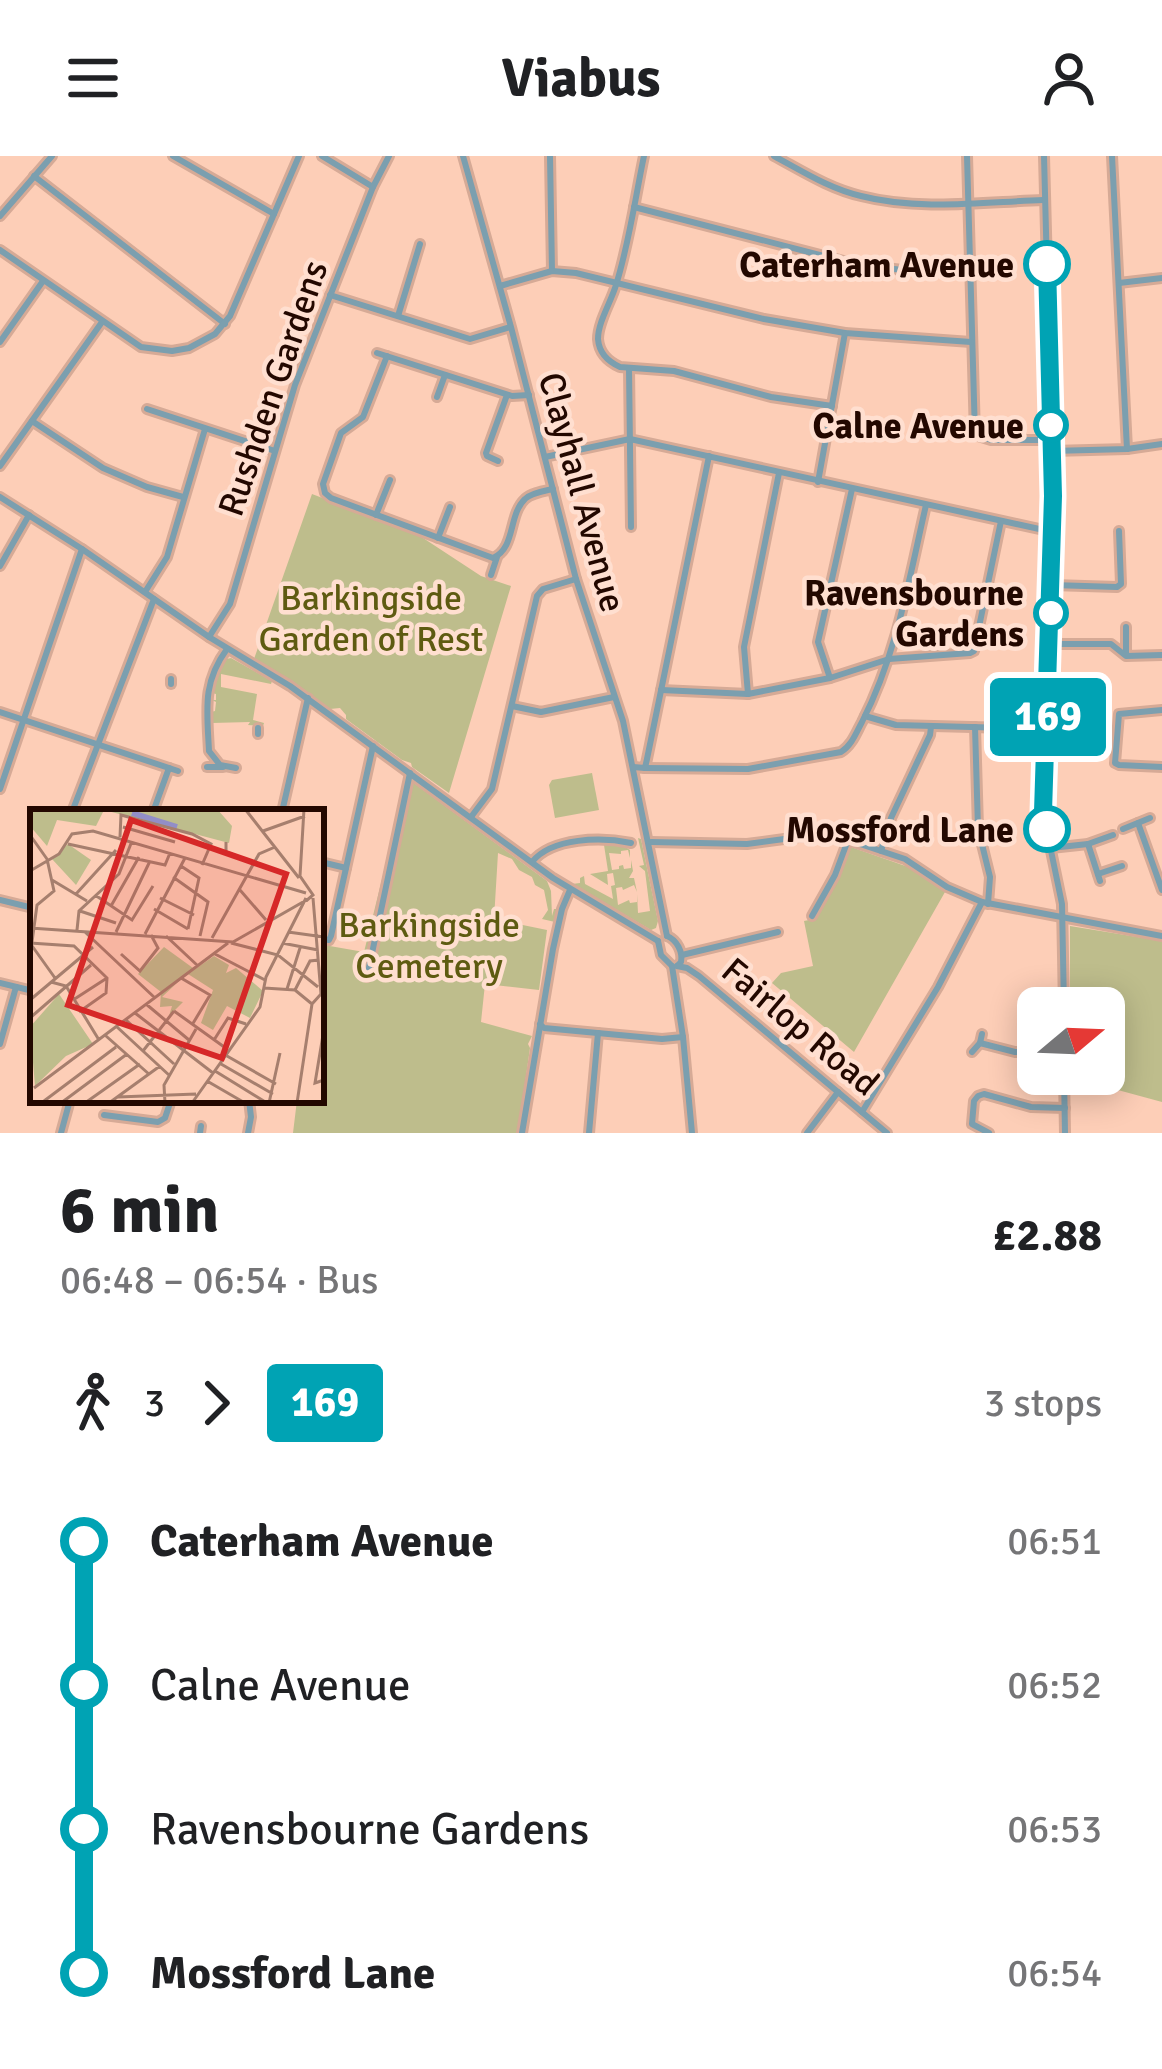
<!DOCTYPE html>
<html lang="en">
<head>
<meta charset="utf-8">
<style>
  body { margin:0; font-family:Signika,sans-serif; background:#f6f6f6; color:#202124; height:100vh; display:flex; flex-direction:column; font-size:45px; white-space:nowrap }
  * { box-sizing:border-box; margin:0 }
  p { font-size:39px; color:#757577 }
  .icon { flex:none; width:66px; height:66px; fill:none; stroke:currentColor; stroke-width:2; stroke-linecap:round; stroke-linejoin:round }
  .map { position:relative; height:977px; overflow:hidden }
  .sheet { display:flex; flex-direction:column; background:#fff; flex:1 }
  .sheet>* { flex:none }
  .badge { padding:0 24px; border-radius:9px; font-size:42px; line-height:78px }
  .needle { width:78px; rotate:71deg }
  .fabs { position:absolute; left:1017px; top:831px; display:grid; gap:24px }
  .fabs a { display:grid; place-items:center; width:108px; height:108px; border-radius:18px; background:#fff; box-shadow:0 6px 30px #0003; font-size:60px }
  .map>.badge { position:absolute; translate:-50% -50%; box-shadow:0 0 0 6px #fff }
  .legs { display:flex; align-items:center; gap:18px; height:132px; padding:0 60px; font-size:39px }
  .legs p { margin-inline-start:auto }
  .head { display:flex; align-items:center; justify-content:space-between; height:204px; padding:0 60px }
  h1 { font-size:66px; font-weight:700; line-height:90px }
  ul { padding:0 60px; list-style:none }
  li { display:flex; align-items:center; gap:42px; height:144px; font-size:45px }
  li i { display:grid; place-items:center; width:18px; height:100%; margin:0 15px; background:currentColor }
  li i::after { content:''; width:30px; height:30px; margin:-15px; border:9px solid; border-radius:50%; background:#fff }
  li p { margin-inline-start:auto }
  li:first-child i { background:linear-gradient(#0000 50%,currentColor 0) }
  li:last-child i { background:linear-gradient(currentColor 50%,#0000 0) }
  header { display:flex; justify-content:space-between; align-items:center; height:156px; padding:0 60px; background:#fff; font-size:54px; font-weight:700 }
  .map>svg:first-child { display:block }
  .green { fill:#bebd8c }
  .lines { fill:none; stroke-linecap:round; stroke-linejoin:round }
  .minor-casing { stroke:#d6aa96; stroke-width:12 }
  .minor { stroke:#7b9faf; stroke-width:6 }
  .line-1-casing { stroke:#fff; stroke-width:27 }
  .line-1 { stroke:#00a3b4; stroke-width:18 }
  .stop-1-dot { fill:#fff; stroke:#00a3b4; stroke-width:6 }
  .labels { text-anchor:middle; stroke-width:9; stroke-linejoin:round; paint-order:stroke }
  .stop-label { font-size:36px; font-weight:bold; fill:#230800; stroke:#ffdfd0; text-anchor:end }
  .street-label { font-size:36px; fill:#230800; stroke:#ffdfd0 }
  .park-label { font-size:36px; fill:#5e5b11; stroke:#ffdfd0 }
  .inset-river { fill:none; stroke:#928ec7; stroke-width:6 }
  .inset-road { fill:none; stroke:#a67f6e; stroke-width:3 }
  .view { fill:#d62828; fill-opacity:0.15; stroke:#d62828; stroke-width:6 }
  .inset-edge { fill:none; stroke:#230800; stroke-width:6 }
</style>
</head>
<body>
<header><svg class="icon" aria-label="menu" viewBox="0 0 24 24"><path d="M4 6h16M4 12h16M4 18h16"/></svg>Viabus<svg class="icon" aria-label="person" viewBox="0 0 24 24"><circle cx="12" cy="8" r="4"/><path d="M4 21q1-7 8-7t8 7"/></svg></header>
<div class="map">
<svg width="1162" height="977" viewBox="0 0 1162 977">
  <rect width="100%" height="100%" fill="#fdceb7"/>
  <!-- green -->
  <g class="green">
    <polygon points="312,338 417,378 481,420 511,430 449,637 412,611 411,607 402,604 346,563 346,559 340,552 330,553 254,503"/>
    <polygon points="231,502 272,525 271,528 221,518 221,531 257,538 253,564 264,567 263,570 248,569 250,566 212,567 211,556 215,555 216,546 212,544 216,544 216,538 212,537 213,523 222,504"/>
    <polygon points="592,617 599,654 555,662 549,629 552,624"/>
    <polygon points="407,622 547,725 551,735 552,760 554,753 558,753 555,766 542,763 548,754 544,734 535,729 532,721 519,714 512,703 498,697 494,763 547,774 539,834 485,828 481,866 532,880 528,888 530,892 518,977 293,977 297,944 321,944 321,797 324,789 364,796"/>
    <polygon points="638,682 641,683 658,765 656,772 651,774 572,728 580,727 580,722 584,720 585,728 613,743 611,730 615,729 613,717 607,718 608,729 590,718 608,715 604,689 624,690 630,694 630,702 628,694 621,695 621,698 609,697 612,714 619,713 619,710 623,709 624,713 631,712 631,704 633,715 629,722 634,722 637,736 634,729 623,734 622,731 616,732 618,749 629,744 630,747 637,746 637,738 638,757 650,755 645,715 639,710 644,709"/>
    <polygon points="848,690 914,713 945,736 854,896 772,827 781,817 813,810 804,765 814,763 837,721"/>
    <polygon points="1070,770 1162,785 1162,946 1070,921 1070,918 1104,918 1104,852 1070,852"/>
  </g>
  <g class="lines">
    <defs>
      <g id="minor">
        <polyline points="173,0 274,58"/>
        <polyline points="322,0 373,31"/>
        <polyline points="463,0 511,171 576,423 623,565 667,780"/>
        <polyline points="550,0 552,115"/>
        <path d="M644 0C635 43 629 88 616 129 611 146 598 166 598 183 599 197 609 206 620 211L674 215 771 241 832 250"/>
        <path d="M774 0C802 15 830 33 861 40 919 55 984 46 1043 44"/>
        <polyline points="967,0 975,279 991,284 1052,284"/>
        <polyline points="1044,0 1053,340 1043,656 1062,748 1064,852"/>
        <polyline points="1112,0 1127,293"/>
        <polyline points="34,20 225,168"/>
        <polyline points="634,51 855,108 902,114 970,114"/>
        <polyline points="0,60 52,0"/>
        <polyline points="0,94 141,191 172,195 189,192 215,178 230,160 299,0"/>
        <polyline points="1119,127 1162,122"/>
        <polyline points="500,130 552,115 576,117 764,163 845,177 971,186"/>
        <polyline points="330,139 470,183 510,171"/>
        <polyline points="398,160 420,88"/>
        <polyline points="0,186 43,125"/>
        <polyline points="377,197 512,240 529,239"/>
        <path d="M387 200 363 261 341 277 323 328 325 337 331 342 493 402C516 392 508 359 525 343 531 337 544 335 553 333"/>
        <polyline points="629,212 631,371"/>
        <polyline points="437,241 445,219"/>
        <polyline points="147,253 275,295"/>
        <polyline points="32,265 103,312 147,331 183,341"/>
        <polyline points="1052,295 1127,293 1162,288"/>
        <polyline points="545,301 630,283 1053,376"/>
        <polyline points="498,305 487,300 486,297 507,239"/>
        <polyline points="0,310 102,166"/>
        <polyline points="818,326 845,177"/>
        <polyline points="0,341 82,393 209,481 290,530 553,722 658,785"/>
        <polyline points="376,359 390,324"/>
        <polyline points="438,382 450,351"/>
        <polyline points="0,410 29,359"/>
        <polyline points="491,419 497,401"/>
        <polyline points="1052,429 1117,431 1121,428 1119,375"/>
        <polyline points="145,436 167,401 205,273"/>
        <polyline points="1126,471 1126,497"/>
        <polyline points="209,481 230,448 295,229 373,31 389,0"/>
        <polyline points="1050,488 1111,488 1126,500 1162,499"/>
        <path d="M227 493C202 527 207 554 209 595L220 609 236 612"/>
        <polyline points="830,522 818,486 852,333"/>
        <polyline points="171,523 171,528"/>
        <polyline points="661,534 748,538 830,522 889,503 970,497 974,495 1001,365"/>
        <polyline points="748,538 744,491 779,317"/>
        <polyline points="512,550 541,556 614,541"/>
        <polyline points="1162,554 1119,558 1115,607 1119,609 1162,611"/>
        <polyline points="0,556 178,615"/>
        <polyline points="865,560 896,569 1046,573"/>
        <polyline points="975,571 978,672 990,721 988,748"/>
        <polyline points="258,572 258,578"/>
        <polyline points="207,611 223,611"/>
        <polyline points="633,611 645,612 647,603 709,300"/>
        <path d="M645 612 748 613 841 596C852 589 856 577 862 566 897 498 909 423 926 349"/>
        <polyline points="0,633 82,393"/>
        <polyline points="72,656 154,443"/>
        <polyline points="153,656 169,612"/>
        <polyline points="282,656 308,542"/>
        <polyline points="471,661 492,633 537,440 543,433 576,423"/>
        <polyline points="1138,667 1162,734"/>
        <polyline points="1123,673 1150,662"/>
        <polyline points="651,686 747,688 806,680 848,684 905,703 947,731 982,746 1162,780"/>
        <polyline points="1088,688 1100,725"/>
        <polyline points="1051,692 1088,688 1113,679"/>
        <polyline points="881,695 891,662 930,579 931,571"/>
        <polyline points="321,706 346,712"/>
        <path d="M532 706C552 681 602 681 631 687"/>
        <polyline points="1098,718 1122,710"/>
        <polyline points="0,744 33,752"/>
        <polyline points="812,760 835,719 848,684"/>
        <path d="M667 780C677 784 683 796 681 806L677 810"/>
        <polyline points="321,783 329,784 331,780 373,590"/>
        <polyline points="658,785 661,799 672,810"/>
        <polyline points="682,799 778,776"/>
        <polyline points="672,810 683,881 692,977"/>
        <polyline points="677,810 687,812 699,820 887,977"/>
        <polyline points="367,821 410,617"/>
        <polyline points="0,827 33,835"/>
        <polyline points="540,868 544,872 662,883 683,881"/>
        <polyline points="980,887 1015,896 1038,896"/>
        <polyline points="0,888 16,831"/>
        <polyline points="972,896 980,887 982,878"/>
        <polyline points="1064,918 1065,977"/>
        <polyline points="862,956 938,831 982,746"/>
        <polyline points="104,959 158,966 165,962 171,944"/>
        <polyline points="61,977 70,944"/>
        <polyline points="200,977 201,970"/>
        <polyline points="248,977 251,961 249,944"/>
        <polyline points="522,977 553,793 562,753 570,734"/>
        <polyline points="589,977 598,877"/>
        <polyline points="807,977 838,936"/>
        <polyline points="989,977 972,968 974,945 978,940 984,938 1031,951 1065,952"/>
      </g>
    </defs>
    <!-- minor casing -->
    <use href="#minor" class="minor-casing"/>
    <!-- minor -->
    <use href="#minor" class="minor"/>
  </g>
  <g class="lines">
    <defs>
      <polyline id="line-1" points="1047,108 1053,340 1043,656 1047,673"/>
    </defs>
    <!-- line-1 casing -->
    <use href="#line-1" class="line-1-casing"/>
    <!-- line-1 -->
    <use href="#line-1" class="line-1"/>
  </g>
  <!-- markers -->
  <g class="stop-1-dot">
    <circle cx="1047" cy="108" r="21"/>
    <circle cx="1051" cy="269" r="15"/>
    <circle cx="1051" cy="457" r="15"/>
    <circle cx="1047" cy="673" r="21"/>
  </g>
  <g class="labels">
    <!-- stop labels -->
    <g class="stop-label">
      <text x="1014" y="121">Caterham Avenue</text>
      <text x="1024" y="282">Calne Avenue</text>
      <text x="1024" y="449">Ravensbourne<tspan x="1024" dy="41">Gardens</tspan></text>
      <text x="1014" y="686">Mossford Lane</text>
    </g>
    <!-- street labels -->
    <g class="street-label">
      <text transform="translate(272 232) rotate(-71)" y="13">Rushden Gardens</text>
      <text transform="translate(583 336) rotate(75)" y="13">Clayhall Avenue</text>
      <text transform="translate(801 870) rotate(40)" y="13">Fairlop Road</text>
    </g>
    <!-- park labels -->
    <g class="park-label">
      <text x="371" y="454">Barkingside<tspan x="371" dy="41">Garden of Rest</tspan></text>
      <text x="429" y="781">Barkingside<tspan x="429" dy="41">Cemetery</tspan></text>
    </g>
  </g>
  <!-- overview -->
  <g transform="translate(30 653)">
    <rect width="294" height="294" fill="#fdceb7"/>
    <path d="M0 0H187L202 17 199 34 74 1 66 17 27 11 17 37 0 17ZM38 35 61 51 46 76 22 50ZM134 138 163 159 132 188 153 193 139 207 142 197 130 198 131 183 108 165ZM184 147 199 156 196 164 206 159 233 182 220 209 197 197 183 221 171 214 183 181 158 165ZM29 185 63 235 36 247 5 277 0 218Z" fill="#bebd8c"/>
    <path class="inset-river" d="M102 4 147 18"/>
    <path class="inset-road" d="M215 0 269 69M274 0 270 67 283 86 276 92M93 18 145 33M233 22 275 7M0 26 17 50 24 82 7 96 2 133M90 28 91 6 162 25 181 35 172 56M196 33V43L225 54M38 35 135 56 140 44M151 57 169 69 158 120M0 62 29 45 42 25 63 22 276 84M143 68 178 93 170 127M22 71 57 92M210 81 236 111M46 85 86 41M65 86 102 111 123 77M130 89 164 106M81 97 109 48M124 100 158 120M50 102 86 114M0 119 203 133M47 121 49 102 89 65 102 32M55 123 125 189M86 123 120 52M258 123 294 128M115 125 155 49M136 127 168 157M182 129 229 45 245 38M203 133 273 93M0 134 44 137 77 169 76 184 49 203M0 134 25 169M201 134 248 146 288 178M252 134 288 141M91 145 110 162 128 139 121 126M185 145 235 171M151 169 180 186 162 216M21 173 36 177 69 231M234 179 265 181 282 195M257 180 270 139M265 181 280 152 289 151M0 191 63 138M43 191 77 169M116 195 159 231M282 195 291 185 283 89M144 202 197 240M105 204 183 264M0 209 61 156M96 211 144 255M87 218 140 267M294 220 285 274 294 271M76 227 120 266M184 231 198 209 216 215M113 242 144 202M197 247 246 275M191 255 243 285M185 262 237 294M177 272 215 294M4 279 198 134M88 288 166 285M14 292 86 238M31 294 97 245M55 294 110 255M79 294 130 257M135 294 134 276 166 220M162 294 230 198 236 168 276 89M239 294 250 244M267 294 282 195"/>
    <path class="view" d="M101 11 256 65 192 249 38 196Z"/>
    <rect width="294" height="294" class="inset-edge"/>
  </g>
</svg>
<div class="fabs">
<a><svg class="needle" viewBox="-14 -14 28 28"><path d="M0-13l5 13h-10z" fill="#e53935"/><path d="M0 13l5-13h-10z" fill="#757577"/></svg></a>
</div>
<b class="badge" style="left:1048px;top:561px;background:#00a3b4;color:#fff">169</b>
</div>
<section class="sheet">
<div class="head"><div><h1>6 min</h1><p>06:48 – 06:54 · Bus</p></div><b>£2.88</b></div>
<div class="legs"><svg class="icon" aria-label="walk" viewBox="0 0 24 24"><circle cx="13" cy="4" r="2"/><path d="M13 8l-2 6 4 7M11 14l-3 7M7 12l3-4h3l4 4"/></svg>3<svg class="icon" aria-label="forward" viewBox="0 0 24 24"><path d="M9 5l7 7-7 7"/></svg><b class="badge" style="background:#00a3b4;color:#fff">169</b><p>3 stops</p></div>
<ul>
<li><i style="color:#00a3b4"></i><b>Caterham Avenue</b><p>06:51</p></li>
<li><i style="color:#00a3b4"></i><span>Calne Avenue</span><p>06:52</p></li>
<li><i style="color:#00a3b4"></i><span>Ravensbourne Gardens</span><p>06:53</p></li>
<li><i style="color:#00a3b4"></i><b>Mossford Lane</b><p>06:54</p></li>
</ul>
</section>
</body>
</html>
